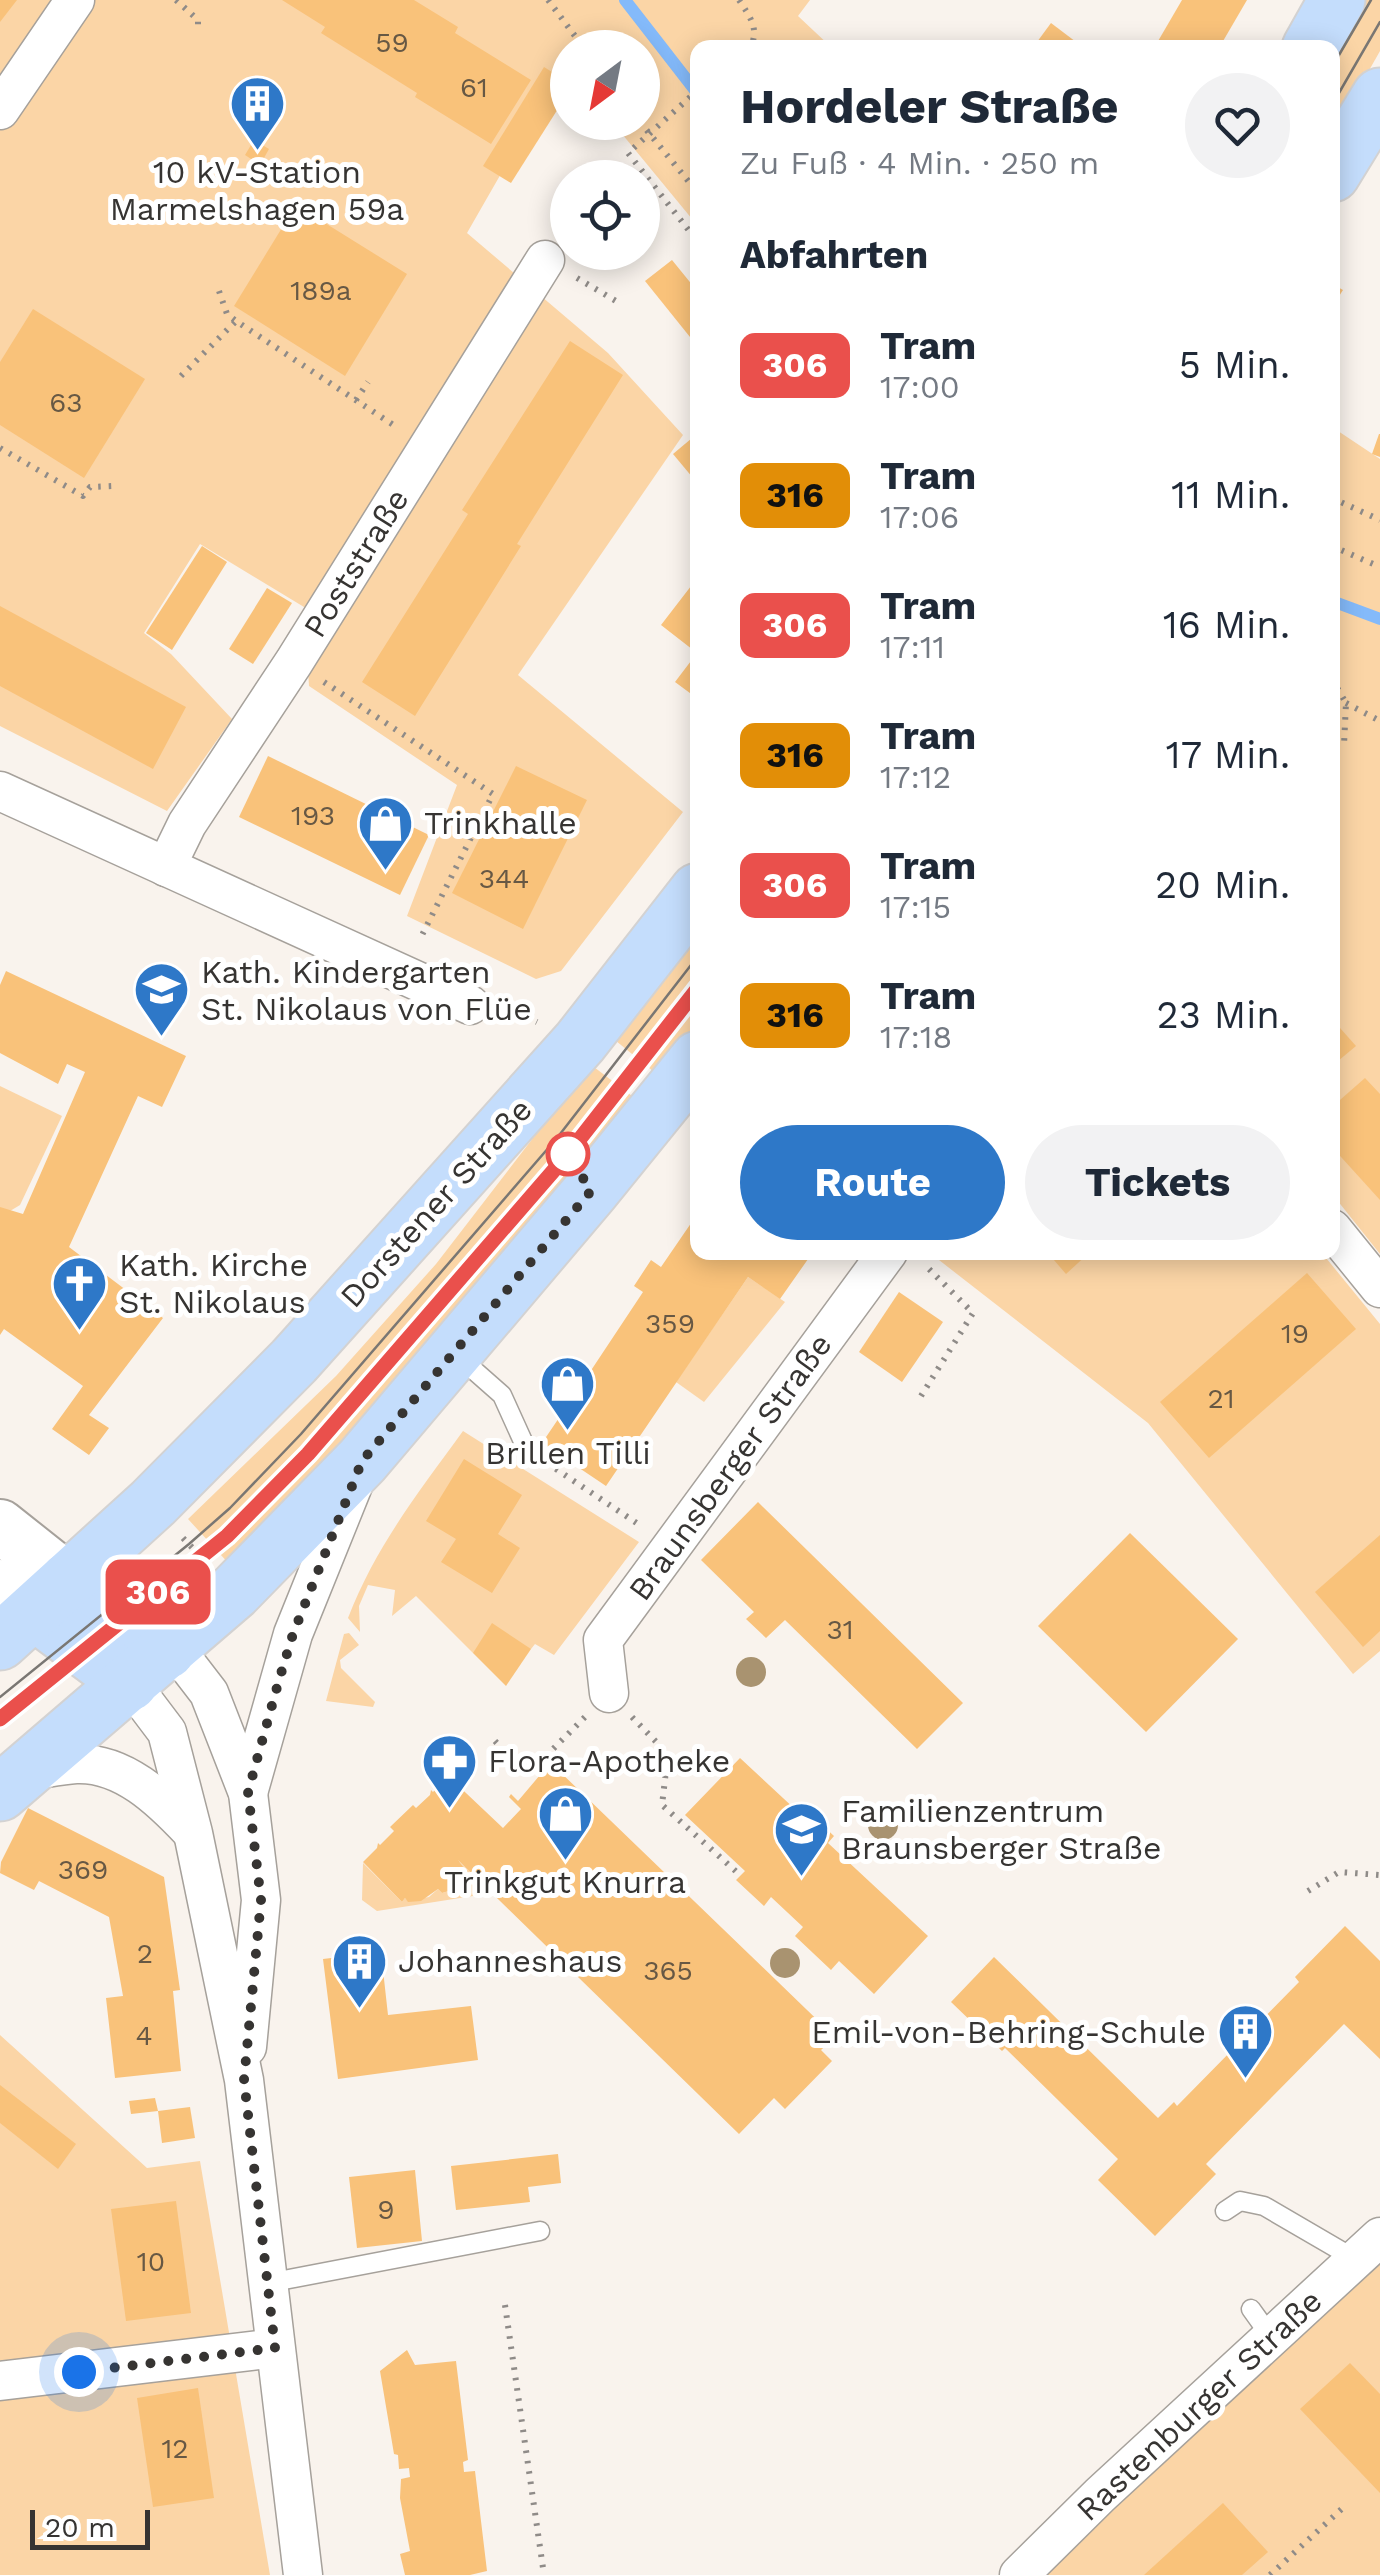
<!DOCTYPE html>
<html lang="de">
<head>
<meta charset="utf-8">
<style>
  body { margin:0; font-family:"Work Sans",sans-serif; background:#f2f2f3; color:#1f2937; height:100vh; display:flex; flex-direction:column; font-size:38px; white-space:nowrap }
  * { box-sizing:border-box; margin:0 }
  p { font-size:32px; color:#747a83 }
  .icon { flex:none; width:55px; height:55px; fill:none; stroke:currentColor; stroke-width:2; stroke-linecap:round; stroke-linejoin:round }
  .map { position:relative; flex:1; overflow:hidden }
  .details { position:absolute; left:690px; top:40px; width:650px; height:1220px; display:flex; flex-direction:column; background:#fff; border-radius:20px; box-shadow:0 5px 25px #0003 }
  .details>* { flex:none }
  .badge { padding:0 20px; border-radius:15px; font-size:35px; line-height:65px }
  .needle { width:65px; rotate:212deg }
  .controls { position:absolute; left:550px; top:30px; display:grid; gap:20px }
  .controls a { display:grid; place-items:center; width:110px; height:110px; border-radius:50%; background:#fff; box-shadow:0 5px 25px #0003; font-size:50px }
  .scale { position:absolute; left:30px; bottom:25px; width:120px; box-sizing:border-box; padding-left:10px; border:5px solid #363432; border-top:0; font-size:28px; line-height:35px; white-space:nowrap; color:#363432; -webkit-text-stroke:8px #fff; paint-order:stroke }
  .you { position:absolute; width:50px; height:50px; margin:-25px; border:8px solid #fff; border-radius:50%; background:#1a73e8; box-shadow:0 0 0 15px #1a73e833 }
  .map>.badge { position:absolute; translate:-50% -50%; box-shadow:0 0 0 5px #fff }
  h2 { padding:0 50px; font-size:38px; line-height:90px }
  .round { display:grid; place-items:center; flex:none; width:105px; height:105px; border-radius:52px; background:#f2f2f3 }
  .overview { display:flex; align-items:center; justify-content:space-between; height:170px; padding:0 50px }
  h1 { font-size:48px; font-weight:700; line-height:75px }
  .button { display:flex; gap:20px; margin-top:auto; padding:20px 50px }
  .button a { flex:1; height:115px; border-radius:60px; background:#2e78c8; color:#fff; font-size:40px; font-weight:700; line-height:115px; text-align:center }
  .button a+a { background:#f2f2f3; color:#1f2937 }
  ul { padding:0; list-style:none }
  li { display:flex; align-items:center; gap:30px; height:130px; padding:0 50px }
  li div { flex:1 }
  li b { display:block; font-size:38px }
  li em { font-style:normal }
  li .badge { min-width:110px; font-weight:700; text-align:center }
  .map>svg:first-child { display:block }
  .green { fill:#fbd5a6 }
  .lines { fill:none; stroke-linecap:round; stroke-linejoin:round }
  .stream { stroke:#84bafa; stroke-width:12 }
  .building { fill:#f9c27a }
  .lane-casing { stroke:#a6a19b; stroke-width:21 }
  .street-casing { stroke:#a6a19b; stroke-width:41 }
  .secondary-casing { stroke:#a6a19b; stroke-width:56 }
  .primary-casing { stroke:#d3d2d2; stroke-width:59 }
  .path { stroke:#8f8b88; stroke-width:6; stroke-dasharray:2.5 8; stroke-linecap:butt }
  .lane { stroke:#fff; stroke-width:18 }
  .street { stroke:#fff; stroke-width:38 }
  .secondary { stroke:#fff; stroke-width:52 }
  .primary { stroke:#c4ddfc; stroke-width:55 }
  .tram { stroke:#7a7773; stroke-width:2.5 }
  .tree { fill:#a99370 }
  .line-casing { stroke:#fff; stroke-width:22 }
  .line { stroke:#ea504c; stroke-width:15 }
  .walk { stroke:#363432; stroke-width:10; stroke-dasharray:0 18 }
  .stop-dot { fill:#fff; stroke:#ea504c; stroke-width:5 }
  .labels { text-anchor:middle; stroke-width:10; stroke-linejoin:round; paint-order:stroke }
  .number-label { font-size:28px; fill:#675844 }
  .poi-label { font-size:32px; fill:#363432; stroke:#fff; text-anchor:start }
  .street-label { font-size:32px; fill:#363432; stroke:#fff }
</style>
</head>
<body>
<div class="map">
<svg width="1380" height="2575" viewBox="0 0 1380 2575">
  <rect width="100%" height="100%" fill="#f9f3ed"/>
  <!-- green -->
  <g class="green">
    <polygon points="0,0 810,0 798,16 831,47 698,48 697,225 613,123 642,122 642,48 568,48 567,66 564,64 467,233 608,353 683,435 518,675 683,812 561,971 536,979 407,916 457,785 309,686 304,607 200,544 144,633 171,654 232,719 167,811 0,726"/>
    <polygon points="1360,0 1380,0 1380,51 1333,134 1332,48"/>
    <polygon points="1332,427 1380,459 1380,1254 1333,1195"/>
    <polygon points="697,923 697,1025 659,1076 610,1036"/>
    <polygon points="590,1064 640,1102 562,1196 231,1566 188,1519 336,1376 436,1264"/>
    <polygon points="0,1086 62,1116 20,1205 0,1217"/>
    <polygon points="930,1253 1322,1253 1380,1324 1380,1651 1353,1674 1148,1423"/>
    <polygon points="748,1277 785,1302 704,1402 676,1382"/>
    <path d="M463 1431 639 1542 554 1655 535 1644 531 1649 473 1653 416 1596 392 1616 395 1590 368 1585 359 1606 360 1632 348 1618C376 1546 418 1493 463 1431Z"/>
    <polygon points="349,1633 359,1645 340,1660 341,1668 375,1702 373,1707 326,1701 344,1634"/>
    <polygon points="458,1860 492,1893 377,1911 362,1900 363,1863 402,1902 405,1898 408,1901 429,1897 438,1889 442,1893 452,1890 468,1873"/>
    <polygon points="0,2035 147,2168 200,2161 270,2575 0,2575"/>
    <polygon points="1380,2244 1380,2575 1019,2575"/>
  </g>
  <g class="lines">
    <!-- stream -->
    <g class="stream">
      <polyline points="625,0 698,94"/>
      <polyline points="1332,601 1380,619"/>
    </g>
  </g>
  <!-- building -->
  <g class="building">
    <polygon points="0,0 17,0 0,22"/>
    <polygon points="282,0 414,0 458,27 455,33 531,80 491,144 415,97 417,93 321,33 325,27"/>
    <polygon points="1182,0 1247,0 1219,48 1154,48"/>
    <polygon points="1051,23 1084,48 1045,48 1037,42"/>
    <polygon points="544,67 568,82 568,93 511,183 483,166"/>
    <polygon points="254,140 269,149 260,165 245,155"/>
    <polygon points="296,205 407,274 345,376 234,306"/>
    <polygon points="672,260 698,292 698,347 645,281"/>
    <polygon points="1336,286 1343,290 1332,307 1332,292"/>
    <polygon points="33,309 145,379 84,478 0,425 0,362"/>
    <polygon points="570,341 623,375 517,544 521,546 415,716 362,682 468,514 462,510"/>
    <polygon points="698,433 698,484 673,454"/>
    <polygon points="1379,434 1380,434 1380,457 1372,454"/>
    <polygon points="202,546 227,562 172,650 146,633"/>
    <polygon points="698,577 698,699 675,682 697,653 661,625"/>
    <polygon points="267,588 292,603 253,664 229,649"/>
    <polygon points="0,606 186,707 153,769 0,686"/>
    <polygon points="268,756 429,835 400,895 239,817"/>
    <polygon points="516,766 587,800 523,929 452,893"/>
    <polygon points="6,971 186,1056 162,1107 138,1096 69,1247 163,1318 89,1415 109,1428 89,1455 52,1429 83,1386 4,1329 0,1335 0,1207 23,1214 85,1072 67,1064 58,1084 0,1053 0,985"/>
    <polygon points="1332,1019 1356,1046 1332,1066"/>
    <polygon points="1365,1078 1380,1094 1380,1200 1332,1147 1332,1107"/>
    <polygon points="698,1213 698,1252 813,1252 780,1299 748,1277 606,1486 542,1443 565,1409 556,1403 572,1378 582,1384 643,1292 634,1286 651,1260 661,1267"/>
    <polygon points="1047,1252 1090,1252 1066,1274"/>
    <polygon points="1307,1273 1356,1329 1209,1458 1160,1402"/>
    <polygon points="899,1292 943,1322 902,1382 859,1352"/>
    <polygon points="464,1459 522,1495 498,1534 520,1548 492,1593 441,1562 456,1539 426,1521"/>
    <polygon points="758,1502 963,1703 917,1749 785,1620 766,1638 746,1619 754,1612 701,1560"/>
    <polygon points="1130,1533 1238,1639 1146,1732 1038,1626"/>
    <polygon points="1380,1535 1380,1631 1363,1647 1315,1592"/>
    <polygon points="492,1623 531,1649 506,1686 473,1653"/>
    <polygon points="740,1758 797,1811 802,1806 834,1836 828,1843 928,1936 874,1994 839,1961 831,1970 795,1936 803,1927 771,1897 764,1906 736,1880 745,1871 685,1815"/>
    <polygon points="551,1762 555,1762 555,1767 835,2037 821,2050 832,2061 785,2109 774,2098 739,2134 458,1860 468,1873 452,1890 442,1893 438,1889 421,1901 408,1902 405,1898 402,1902 363,1862 377,1848 378,1843 380,1845 394,1831 390,1827 413,1805 416,1808 430,1795 431,1790 433,1792 448,1776 503,1828 521,1809 509,1797 511,1794 518,1801"/>
    <polygon points="28,1808 164,1877 180,1990 173,1991 181,2071 115,2078 106,1998 123,1996 109,1917 39,1881 34,1890 0,1873 1,1862"/>
    <polygon points="1345,1926 1380,1961 1380,2059 1344,2024 1206,2164 1216,2174 1155,2236 1098,2180 1118,2159 1005,2048 1002,2051 951,2002 994,1957 1158,2118 1174,2102 1177,2106 1299,1982 1295,1977"/>
    <polygon points="381,1952 388,2015 471,2006 478,2060 338,2079 323,1959"/>
    <polygon points="0,2085 76,2144 58,2169 0,2123"/>
    <polygon points="155,2098 158,2111 131,2114 129,2101"/>
    <polygon points="190,2107 195,2138 162,2143 158,2111"/>
    <polygon points="558,2154 561,2183 528,2187 530,2202 456,2210 451,2166"/>
    <polygon points="415,2170 422,2241 357,2248 349,2177"/>
    <polygon points="176,2201 191,2313 126,2321 111,2209"/>
    <polygon points="407,2350 415,2365 456,2361 468,2460 463,2462 464,2472 475,2471 487,2571 470,2575 405,2575 400,2554 410,2551 400,2498 401,2479 410,2477 409,2468 399,2469 398,2455 394,2454 380,2371"/>
    <polygon points="1350,2363 1380,2394 1380,2493 1300,2409"/>
    <polygon points="198,2388 214,2498 153,2507 137,2398"/>
    <polygon points="1223,2503 1268,2552 1242,2575 1144,2575"/>
  </g>
  <g class="lines">
    <defs>
      <g id="lane">
        <polyline points="460,1358 502,1395 526,1448"/>
        <polyline points="1225,2211 1240,2201 1264,2206 1355,2259"/>
        <polyline points="268,2283 540,2231"/>
        <polyline points="1251,2309 1271,2337"/>
      </g>
      <g id="street">
        <polyline points="0,110 75,0"/>
        <polyline points="0,791 470,1005"/>
        <polyline points="166,867 187,824 294,662 545,260"/>
        <polyline points="1332,1229 1380,1288"/>
        <polyline points="167,1651 189,1667 209,1693 248,1793 261,1900 247,2047"/>
        <polyline points="130,1683 167,1732 193,1833 244,2080 303,2575"/>
        <polyline points="609,1693 603,1640 888,1252"/>
        <path d="M27 1771C43 1769 60 1765 76 1764 123 1762 161 1799 191 1831"/>
        <polyline points="248,1793 293,1634 356,1478"/>
        <polyline points="0,2381 275,2348"/>
        <polyline points="1019,2575 1100,2495 1380,2237"/>
      </g>
      <g id="secondary">
        <polyline points="0,1526 68,1580"/>
        <polyline points="0,1586 34,1612"/>
      </g>
      <g id="primary">
        <polyline points="1310,48 1337,0"/>
        <polyline points="1332,174 1380,96"/>
        <polyline points="68,1580 167,1651"/>
        <polyline points="34,1612 130,1683"/>
        <polyline points="0,1642 153,1503 294,1361 580,1042 698,891"/>
        <polyline points="0,1793 234,1592 362,1461 591,1191 698,1059"/>
      </g>
    </defs>
    <!-- lane casing -->
    <use href="#lane" class="lane-casing"/>
    <!-- street casing -->
    <use href="#street" class="street-casing"/>
    <!-- secondary casing -->
    <use href="#secondary" class="secondary-casing"/>
    <!-- primary casing -->
    <use href="#primary" class="primary-casing"/>
    <!-- path -->
    <g class="path">
      <polyline points="176,0 198,20 198,32"/>
      <polyline points="548,0 584,48"/>
      <path d="M739 0C750 17 760 29 750 48"/>
      <polyline points="698,90 628,153 698,242"/>
      <polyline points="640,122 698,193"/>
      <polyline points="577,278 616,301"/>
      <polyline points="219,291 227,314 236,321"/>
      <polyline points="181,376 236,321 398,428"/>
      <polyline points="356,400 368,382"/>
      <polyline points="0,448 83,496 90,487 114,486"/>
      <polyline points="1332,498 1380,520"/>
      <polyline points="1332,546 1380,567"/>
      <polyline points="1332,679 1346,703 1344,745"/>
      <polyline points="324,682 493,794 419,941"/>
      <polyline points="1346,703 1380,721"/>
      <polyline points="508,1008 537,1022"/>
      <polyline points="921,1396 973,1313 924,1264"/>
      <polyline points="547,1463 641,1526"/>
      <polyline points="183,1538 202,1558"/>
      <polyline points="632,1717 668,1754 662,1805 740,1875"/>
      <polyline points="495,1741 527,1775 585,1717"/>
      <polyline points="1308,1891 1339,1872 1380,1875"/>
      <polyline points="505,2305 544,2575"/>
      <polyline points="1270,2575 1347,2504"/>
    </g>
    <!-- lane -->
    <use href="#lane" class="lane"/>
    <!-- street -->
    <use href="#street" class="street"/>
    <!-- secondary -->
    <use href="#secondary" class="secondary"/>
    <!-- primary -->
    <use href="#primary" class="primary"/>
    <!-- tram -->
    <g class="tram">
      <polyline points="1332,67 1371,0"/>
      <polyline points="1332,105 1380,22"/>
      <polyline points="0,1697 189,1544 230,1508 301,1434 557,1138 698,956"/>
      <polyline points="0,1719 227,1535 308,1455 568,1154 698,988"/>
    </g>
  </g>
  <!-- trees -->
  <g class="tree">
    <circle cx="751" cy="1672" r="15"/>
    <circle cx="883" cy="1825" r="15"/>
    <circle cx="785" cy="1963" r="15"/>
  </g>
  <g class="lines">
    <defs>
      <polyline id="line" points="0,1719 227,1536 308,1454 568,1154 698,988"/>
    </defs>
    <!-- line casing -->
    <use href="#line" class="line-casing"/>
    <!-- line -->
    <use href="#line" class="line"/>
    <!-- walk -->
    <polyline class="walk" points="79,2372 275,2348 244,2080 261,1900 248,1792 279,1680 293,1634 362,1461 591,1191 568,1154"/>
  </g>
  <!-- icons -->
  <defs>
    <symbol id="building-pin" viewBox="-11 -11 22 30"><path d="M0 17L-7.5 6A9.5 9.5 0 1 1 7.5 6Z" fill="#2e78c8" stroke="#fff"/><path d="M-4-6H4V6H1V3H-1V6H-4ZM-2.5-4.3h1.7v1.8h-1.7ZM.8-4.3h1.7v1.8H.8ZM-2.5-1h1.7V.8h-1.7ZM.8-1h1.7V.8H.8Z" fill="#fff"/></symbol>
    <symbol id="shop-pin" viewBox="-11 -11 22 30"><path d="M0 17L-7.5 6A9.5 9.5 0 1 1 7.5 6Z" fill="#2e78c8" stroke="#fff"/><path d="M-5-2.5h2.3a2.7 3.5 0 0 1 5.4 0H5L5.5 6h-11ZM-1.5-2.5h3a1.5 2.3 0 0 0-3 0Z" fill="#fff"/></symbol>
    <symbol id="school-pin" viewBox="-11 -11 22 30"><path d="M0 17L-7.5 6A9.5 9.5 0 1 1 7.5 6Z" fill="#2e78c8" stroke="#fff"/><path d="M0-5L7-2L0 1L-7-2ZM-4 1L0 2.5L4 1V4Q0 6-4 4Z" fill="#fff"/></symbol>
    <symbol id="church-pin" viewBox="-11 -11 22 30"><path d="M0 17L-7.5 6A9.5 9.5 0 1 1 7.5 6Z" fill="#2e78c8" stroke="#fff"/><path d="M-1.2-6h2.4v3.5h3.3v2.4h-3.3V6h-2.4V-.1h-3.3v-2.4h3.3Z" fill="#fff"/></symbol>
    <symbol id="pharmacy-pin" viewBox="-11 -11 22 30"><path d="M0 17L-7.5 6A9.5 9.5 0 1 1 7.5 6Z" fill="#2e78c8" stroke="#fff"/><path d="M-2-6h4v4h4v4h-4v4h-4v-4h-4v-4h4Z" fill="#fff"/></symbol>
  </defs>
  <g fill-rule="evenodd">
    <use href="#building-pin" x="226" y="72" width="63" height="86"/>
    <use href="#shop-pin" x="354" y="792" width="63" height="86"/>
    <use href="#school-pin" x="130" y="958" width="63" height="86"/>
    <use href="#church-pin" x="48" y="1252" width="63" height="86"/>
    <use href="#shop-pin" x="536" y="1352" width="63" height="86"/>
    <use href="#pharmacy-pin" x="418" y="1730" width="63" height="86"/>
    <use href="#shop-pin" x="534" y="1782" width="63" height="86"/>
    <use href="#school-pin" x="770" y="1798" width="63" height="86"/>
    <use href="#building-pin" x="328" y="1930" width="63" height="86"/>
    <use href="#building-pin" x="1214" y="2000" width="63" height="86"/>
  </g>
  <!-- markers -->
  <circle class="stop-dot" cx="568" cy="1154" r="20"/>
  <g class="labels">
    <!-- number labels -->
    <g class="number-label">
      <text x="392" y="52">59</text>
      <text x="474" y="97">61</text>
      <text x="321" y="300">189a</text>
      <text x="66" y="412">63</text>
      <text x="313" y="825">193</text>
      <text x="504" y="888">344</text>
      <text x="670" y="1333">359</text>
      <text x="1295" y="1343">19</text>
      <text x="1221" y="1408">21</text>
      <text x="840" y="1639">31</text>
      <text x="83" y="1879">369</text>
      <text x="145" y="1963">2</text>
      <text x="668" y="1980">365</text>
      <text x="144" y="2045">4</text>
      <text x="386" y="2219">9</text>
      <text x="151" y="2271">10</text>
      <text x="175" y="2458">12</text>
    </g>
    <!-- poi labels -->
    <g class="poi-label">
      <text x="257" y="183" text-anchor="middle">10 kV-Station<tspan x="257" dy="37">Marmelshagen 59a</tspan></text>
      <text x="424" y="834">Trinkhalle</text>
      <text x="201" y="983">Kath. Kindergarten<tspan x="201" dy="37">St. Nikolaus von Flüe</tspan></text>
      <text x="119" y="1276">Kath. Kirche<tspan x="119" dy="37">St. Nikolaus</tspan></text>
      <text x="568" y="1464" text-anchor="middle">Brillen Tilli</text>
      <text x="488" y="1772">Flora-Apotheke</text>
      <text x="841" y="1822">Familienzentrum<tspan x="841" dy="37">Braunsberger Straße</tspan></text>
      <text x="565" y="1893" text-anchor="middle">Trinkgut Knurra</text>
      <text x="398" y="1972">Johanneshaus</text>
      <text x="1206" y="2043" text-anchor="end">Emil-von-Behring-Schule</text>
    </g>
    <!-- street labels -->
    <g class="street-label">
      <text transform="translate(356 563) rotate(-58)" y="11">Poststraße</text>
      <text transform="translate(436 1203) rotate(-48)" y="11">Dorstener Straße</text>
      <text transform="translate(730 1467) rotate(-54)" y="11">Braunsberger Straße</text>
      <text transform="translate(1199 2405) rotate(-43)" y="11">Rastenburger Straße</text>
    </g>
  </g>
</svg>
<div class="controls">
<a><svg class="needle" viewBox="-14 -14 28 28"><path d="M0-13l5 13h-10z" fill="#e53935"/><path d="M0 13l5-13h-10z" fill="#747a83"/></svg></a>
<a><svg class="icon" aria-label="locate" viewBox="0 0 24 24"><circle cx="12" cy="12" r="6"/><path d="M12 2v4M12 18v4M2 12h4M18 12h4"/></svg></a>
</div>
<div class="scale">20 m</div>
<div class="you" style="left:79px;top:2372px"></div>
<b class="badge" style="left:158px;top:1592px;background:#ea504c;color:#fff">306</b>
<section class="details">
<div class="overview"><div><h1>Hordeler Straße</h1><p>Zu Fuß · 4 Min. · 250 m</p></div><a class="round"><svg class="icon" aria-label="heart" viewBox="0 0 24 24"><path d="M12 20l-8-8c-3-5 5-10 8-4 3-6 11-1 8 4z"/></svg></a></div>
<h2>Abfahrten</h2>
<ul>
<li><span class="badge" style="background:#ea504c;color:#fff">306</span><div><b>Tram</b><p>17:00</p></div><em>5 Min.</em></li>
<li><span class="badge" style="background:#e28e07;color:#111">316</span><div><b>Tram</b><p>17:06</p></div><em>11 Min.</em></li>
<li><span class="badge" style="background:#ea504c;color:#fff">306</span><div><b>Tram</b><p>17:11</p></div><em>16 Min.</em></li>
<li><span class="badge" style="background:#e28e07;color:#111">316</span><div><b>Tram</b><p>17:12</p></div><em>17 Min.</em></li>
<li><span class="badge" style="background:#ea504c;color:#fff">306</span><div><b>Tram</b><p>17:15</p></div><em>20 Min.</em></li>
<li><span class="badge" style="background:#e28e07;color:#111">316</span><div><b>Tram</b><p>17:18</p></div><em>23 Min.</em></li>
</ul>
<div class="button"><a>Route</a><a>Tickets</a></div>
</section>
</div>
</body>
</html>
